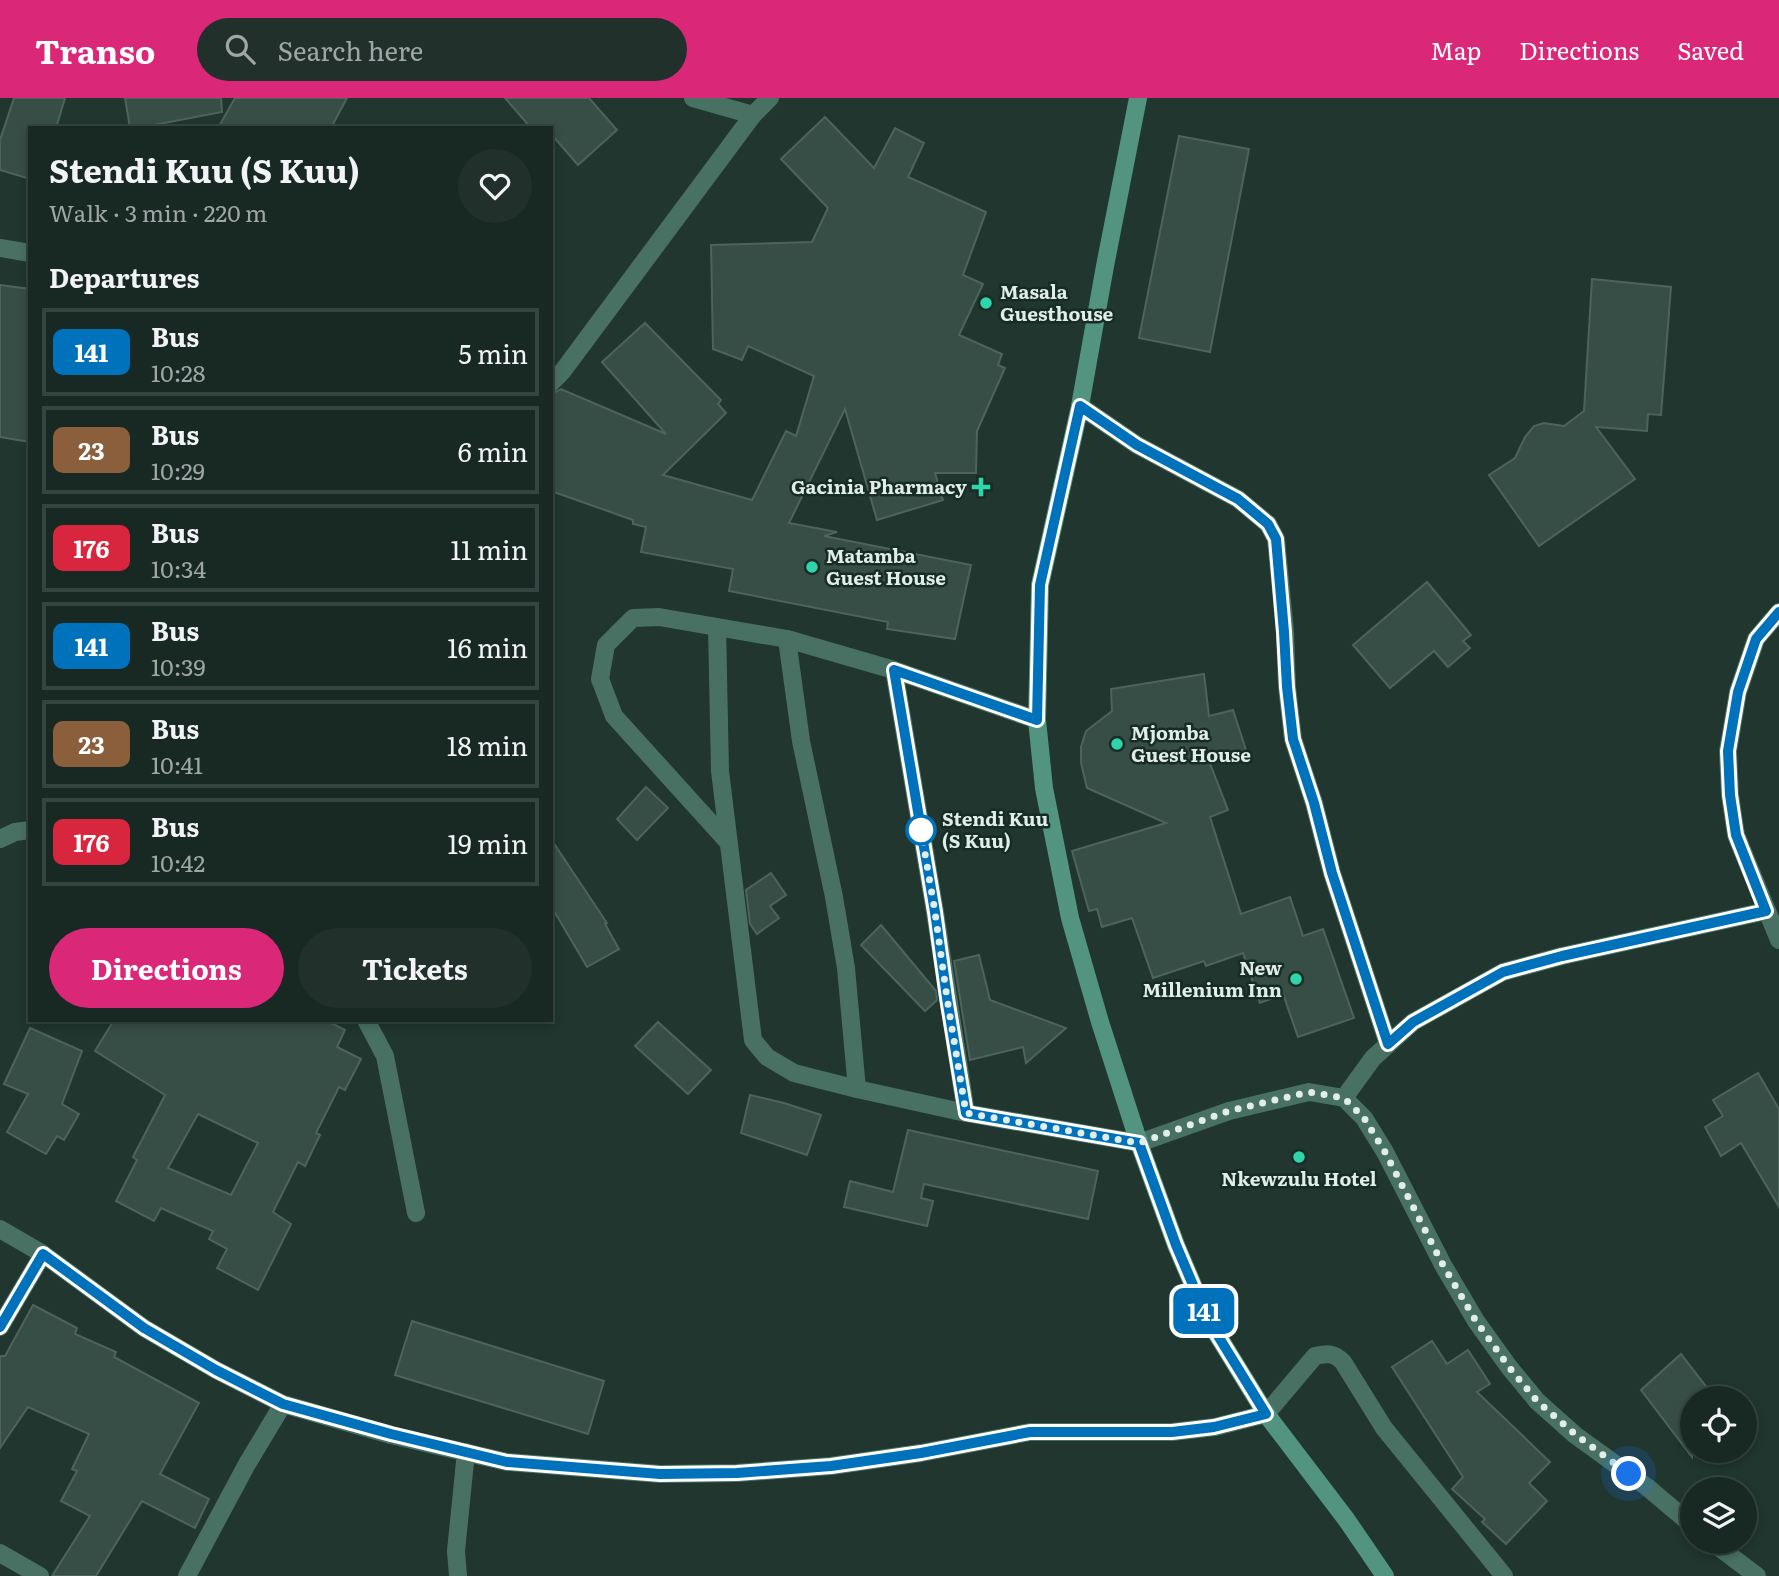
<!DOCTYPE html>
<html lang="en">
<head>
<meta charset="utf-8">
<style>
  body { margin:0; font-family:Literata,serif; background:#21302b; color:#f1f3f6; height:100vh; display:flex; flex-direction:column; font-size:26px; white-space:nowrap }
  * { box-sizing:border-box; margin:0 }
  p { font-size:23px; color:#9fa6a6 }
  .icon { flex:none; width:38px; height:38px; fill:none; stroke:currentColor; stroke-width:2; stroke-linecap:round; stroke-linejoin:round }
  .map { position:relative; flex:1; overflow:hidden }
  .sheet { position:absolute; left:28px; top:28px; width:525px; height:896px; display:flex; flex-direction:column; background:#182823; border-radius:0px; box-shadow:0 4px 10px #0003,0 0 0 2px #364441 }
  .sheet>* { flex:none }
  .badge { padding:0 14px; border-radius:10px; font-size:24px; line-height:46px }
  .buttons { position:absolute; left:1680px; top:1288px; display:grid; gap:14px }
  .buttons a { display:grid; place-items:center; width:77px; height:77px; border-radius:50%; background:#182823; box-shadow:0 4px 10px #0003,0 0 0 2px #364441; font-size:35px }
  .you { position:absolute; width:35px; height:35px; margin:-18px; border:5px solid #fff; border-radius:50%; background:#1a73e8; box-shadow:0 0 0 10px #1a73e833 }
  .map>.badge { position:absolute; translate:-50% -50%; box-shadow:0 0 0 4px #fff }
  h2 { padding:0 21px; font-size:26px; line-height:63px }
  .round { display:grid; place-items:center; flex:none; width:74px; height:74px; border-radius:37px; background:#21302b }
  .head { display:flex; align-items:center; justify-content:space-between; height:119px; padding:0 21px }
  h1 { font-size:33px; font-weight:700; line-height:52px }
  .button { display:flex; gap:14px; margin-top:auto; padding:14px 21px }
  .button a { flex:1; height:80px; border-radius:42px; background:#db2777; color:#fff; font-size:28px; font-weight:700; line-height:80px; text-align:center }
  .button a+a { background:#21302b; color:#f1f3f6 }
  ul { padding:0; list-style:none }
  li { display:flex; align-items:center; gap:21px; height:88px; margin:0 14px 10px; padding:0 7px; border:4px solid #364441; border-radius:0px }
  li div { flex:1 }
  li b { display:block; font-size:26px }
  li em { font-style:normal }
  li .badge { min-width:77px; font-weight:700; text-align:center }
  header { display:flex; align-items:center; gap:42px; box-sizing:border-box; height:98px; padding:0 35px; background:#db2777; color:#fff }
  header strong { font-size:33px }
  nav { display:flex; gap:38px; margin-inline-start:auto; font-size:24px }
  .search { width:490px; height:63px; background:#21302b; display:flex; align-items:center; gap:18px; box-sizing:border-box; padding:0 24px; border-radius:38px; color:#9fa6a6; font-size:26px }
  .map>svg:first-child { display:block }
  .building { fill:#374e46; stroke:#4d645c; stroke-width:2; fill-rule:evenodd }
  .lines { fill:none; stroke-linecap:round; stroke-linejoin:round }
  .service { stroke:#497163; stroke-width:18 }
  .minor { stroke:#497163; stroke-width:18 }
  .secondary { stroke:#52947f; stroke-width:18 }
  .line-casing { stroke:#fff; stroke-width:16 }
  .line { stroke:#0072bc; stroke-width:10 }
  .walk { stroke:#e0ede8; stroke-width:7; stroke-dasharray:0 12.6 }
  .poi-dot { fill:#2ed4aa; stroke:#162c25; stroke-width:2.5 }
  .stop-dot { fill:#fff; stroke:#0072bc; stroke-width:3.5 }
  .labels { text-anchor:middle; stroke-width:5; stroke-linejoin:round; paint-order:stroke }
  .poi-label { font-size:19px; font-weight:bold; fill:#e0ede8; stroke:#162c25; text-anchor:start }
  .stop-label { font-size:19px; font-weight:bold; fill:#e0ede8; stroke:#162c25; text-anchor:start }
</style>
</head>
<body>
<header>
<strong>Transo</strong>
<div class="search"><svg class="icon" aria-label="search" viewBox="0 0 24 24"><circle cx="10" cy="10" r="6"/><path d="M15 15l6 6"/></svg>Search here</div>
<nav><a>Map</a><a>Directions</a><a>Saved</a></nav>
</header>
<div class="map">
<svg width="1779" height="1478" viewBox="0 0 1779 1478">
  <rect width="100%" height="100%" fill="#20362f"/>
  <!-- building -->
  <g class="building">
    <polygon points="14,0 65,0 56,30 30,30 30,81 0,72 0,42"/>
    <polygon points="125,0 221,0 222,14 138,30 130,30"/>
    <polygon points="235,0 347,0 331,30 218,30"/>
    <polygon points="505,0 589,0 617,32 578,67 551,36 551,30 531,30"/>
    <polygon points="825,19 874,70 895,30 924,45 908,79 986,114 963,177 983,186 959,237 1002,256 998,267 1005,270 977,333 976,375 935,375 943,402 877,422 845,311 789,425 837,434 824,438 971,467 955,541 887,531 888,524 729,493 733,471 641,454 646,429 633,426 633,422 551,393 551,296 561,291 666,336 602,264 645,225 721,302 718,306 726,315 663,377 752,402 786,333 796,338 814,278 748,248 742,262 713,251 711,147 812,144 828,110 781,61"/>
    <polygon points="1179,38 1249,51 1210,254 1139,240"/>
    <polygon points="1592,181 1671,189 1661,317 1648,316 1647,333 1596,329 1635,381 1539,448 1489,377 1515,360 1525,339 1534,328 1544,325 1564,328 1584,313"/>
    <polygon points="0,187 30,191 30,344 0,339"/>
    <polygon points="1427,484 1471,537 1463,543 1470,550 1448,569 1434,553 1390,590 1353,547"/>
    <polygon points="1204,576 1209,618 1233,612 1246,652 1209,663 1228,712 1210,719 1241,816 1290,799 1303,838 1323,831 1354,920 1298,939 1283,896 1260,905 1243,855 1206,868 1204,863 1153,880 1132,820 1102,829 1097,811 1089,813 1072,753 1166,725 1087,690 1081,665 1081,649 1086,633 1112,613 1111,591"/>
    <polygon points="646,689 668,710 637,742 617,721"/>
    <polygon points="551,741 607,825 605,826 619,851 587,869 551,808"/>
    <polygon points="771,775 786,797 770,808 779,820 757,836 750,826 746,792"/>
    <polygon points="881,827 936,893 937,902 925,913 861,847"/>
    <polygon points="979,857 990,902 1066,930 1026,965 1023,949 970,962 954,863"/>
    <path d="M114 922H325L345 932 337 949 361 961 345 992 339 989 316 1035 320 1037 305 1068 298 1064 273 1114 291 1126 258 1192 217 1170 227 1151 209 1141 213 1133 161 1110 154 1123 116 1103 137 1062 133 1059 165 997 95 953ZM198 1016 258 1045 231 1097 168 1070Z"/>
    <polygon points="658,924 711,972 688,996 635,948"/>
    <polygon points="30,930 82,953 62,1006 79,1016 64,1042 57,1038 46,1056 7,1034 28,996 4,986"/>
    <polygon points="1758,975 1779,1011 1779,1109 1741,1045 1721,1058 1705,1029 1723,1018 1713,1002"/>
    <polygon points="750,997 784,1005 821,1017 807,1057 741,1035"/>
    <polygon points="908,1032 1098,1073 1088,1121 924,1086 921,1100 933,1103 927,1128 844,1109 850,1083 893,1094"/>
    <polygon points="33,1207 77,1230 75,1236 116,1254 114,1259 199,1305 160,1376 209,1401 195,1430 142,1403 96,1478 52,1478 90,1418 61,1403 77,1373 72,1371 89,1336 28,1309 0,1350 0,1258 5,1258"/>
    <polygon points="412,1223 604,1283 588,1336 395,1277"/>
    <polygon points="1432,1243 1447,1266 1468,1252 1490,1286 1477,1294 1550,1364 1529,1385 1547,1403 1506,1446 1482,1424 1485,1421 1452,1391 1463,1379 1392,1269"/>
    <polygon points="1681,1256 1715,1300 1692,1300 1692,1359 1641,1292"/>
  </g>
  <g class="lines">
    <!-- service -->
    <g class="service">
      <polyline points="717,529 720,673 753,942 767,959 794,975 857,991 966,1015 1139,1045"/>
      <polyline points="787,541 801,643 834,799 846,870 857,991"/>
      <polyline points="894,572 935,814 966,1015"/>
      <polyline points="728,744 614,618 600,581 606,547 633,520 659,519 787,541 894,572 1037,622"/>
      <polyline points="458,1478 456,1453 466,1354"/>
    </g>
    <!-- minor -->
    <g class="minor">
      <polyline points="693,0 753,17"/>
      <polyline points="0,150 30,155"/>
      <polyline points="551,285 562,274 753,17 770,0"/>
      <polyline points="1080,308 1137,347 1238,401 1268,426 1276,441 1285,534 1287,589 1293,641 1314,705 1332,775 1388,946"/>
      <polyline points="1779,514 1756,541 1738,594 1728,653 1730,697 1736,737 1779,842"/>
      <polyline points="0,741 15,734 30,732"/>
      <polyline points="366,922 385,958 416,1115"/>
      <polyline points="1344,1000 1373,960 1413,924 1503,874 1562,858 1766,813"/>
      <polyline points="1139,1045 1229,1013 1309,994 1344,1000 1364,1020 1385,1054 1443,1167 1476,1223 1509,1269 1537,1303 1575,1337 1647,1389 1692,1427"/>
      <path d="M0 1131 43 1156 144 1230 216 1272 283 1306 391 1337 507 1364 660 1376 737 1375 831 1368 921 1355 1030 1334H1172L1215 1329 1266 1316 1315 1258C1328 1255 1334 1255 1343 1264L1384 1330 1504 1478"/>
      <polyline points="0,1229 43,1156"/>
      <polyline points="1712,1444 1757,1478"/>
      <polyline points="0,1455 40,1478"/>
      <polyline points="187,1478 247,1366 283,1306"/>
    </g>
    <!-- secondary -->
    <polyline class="secondary" points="1138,0 1105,168 1080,308 1040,487 1037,622 1044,690 1070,820 1100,924 1139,1045 1176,1147 1207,1220 1266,1316 1346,1421 1385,1478"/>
  </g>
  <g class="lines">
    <defs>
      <polyline id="line" points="0,1229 43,1156 144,1230 216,1272 283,1306 391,1336 507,1364 660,1376 737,1375 831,1368 921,1355 1030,1334 1172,1334 1214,1329 1266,1316 1207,1220 1176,1147 1139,1045 966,1015 947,900 935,814 894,572 1037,622 1040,487 1080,308 1137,347 1238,401 1268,426 1276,441 1284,534 1287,589 1293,641 1314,705 1332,775 1388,946 1413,924 1503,874 1562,858 1766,813 1736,737 1730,697 1728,653 1738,594 1756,541 1779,514"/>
    </defs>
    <!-- line casing -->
    <use href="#line" class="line-casing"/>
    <!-- line -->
    <use href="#line" class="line"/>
    <!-- walk -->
    <polyline class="walk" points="921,732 935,814 947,900 966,1015 1139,1045 1229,1013 1309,994 1344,1000 1364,1020 1385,1054 1443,1167 1476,1223 1509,1269 1537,1303 1576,1337 1629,1376"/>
  </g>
  <!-- markers -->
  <g class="poi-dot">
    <circle cx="986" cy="205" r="7"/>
    <path d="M977.5 378.5h7v7h7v7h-7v7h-7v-7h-7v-7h7z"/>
    <circle cx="812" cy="469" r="7"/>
    <circle cx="1117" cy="646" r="7"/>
    <circle cx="1296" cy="881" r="7"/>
    <circle cx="1299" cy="1059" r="7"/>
  </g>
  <circle class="stop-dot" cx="921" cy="732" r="14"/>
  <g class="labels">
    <!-- poi labels -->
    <g class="poi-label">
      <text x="1000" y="201">Masala<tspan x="1000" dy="22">Guesthouse</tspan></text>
      <text x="967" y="396" text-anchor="end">Gacinia Pharmacy</text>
      <text x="826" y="465">Matamba<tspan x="826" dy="22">Guest House</tspan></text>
      <text x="1131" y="642">Mjomba<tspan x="1131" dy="22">Guest House</tspan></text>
      <text x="1282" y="877" text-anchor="end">New<tspan x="1282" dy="22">Millenium Inn</tspan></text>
      <text x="1299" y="1088" text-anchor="middle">Nkewzulu Hotel</text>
    </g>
    <!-- stop labels -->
    <g class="stop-label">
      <text x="942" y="728">Stendi Kuu<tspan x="942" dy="22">(S Kuu)</tspan></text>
    </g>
  </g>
</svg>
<div class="buttons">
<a><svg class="icon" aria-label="locate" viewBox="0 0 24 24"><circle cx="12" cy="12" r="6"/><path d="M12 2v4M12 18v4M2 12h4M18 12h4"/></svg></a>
<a><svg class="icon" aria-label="layers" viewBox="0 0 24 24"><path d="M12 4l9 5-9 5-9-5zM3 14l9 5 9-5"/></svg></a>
</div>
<div class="you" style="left:1629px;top:1376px"></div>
<b class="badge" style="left:1204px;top:1213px;background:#0072bc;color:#fff">141</b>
<section class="sheet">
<div class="head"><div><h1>Stendi Kuu (S Kuu)</h1><p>Walk · 3 min · 220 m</p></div><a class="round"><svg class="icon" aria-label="heart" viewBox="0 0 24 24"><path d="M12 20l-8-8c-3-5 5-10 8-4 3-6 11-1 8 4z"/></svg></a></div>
<h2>Departures</h2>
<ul>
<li><span class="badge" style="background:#0072bc;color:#fff">141</span><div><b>Bus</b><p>10:28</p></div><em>5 min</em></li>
<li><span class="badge" style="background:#8b5e3c;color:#fff">23</span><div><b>Bus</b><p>10:29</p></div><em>6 min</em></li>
<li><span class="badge" style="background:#d7263d;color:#fff">176</span><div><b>Bus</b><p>10:34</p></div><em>11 min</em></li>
<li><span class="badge" style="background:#0072bc;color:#fff">141</span><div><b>Bus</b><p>10:39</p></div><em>16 min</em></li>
<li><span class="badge" style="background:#8b5e3c;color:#fff">23</span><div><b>Bus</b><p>10:41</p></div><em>18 min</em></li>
<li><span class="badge" style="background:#d7263d;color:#fff">176</span><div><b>Bus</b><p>10:42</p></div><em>19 min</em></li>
</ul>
<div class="button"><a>Directions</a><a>Tickets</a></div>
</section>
</div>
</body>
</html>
